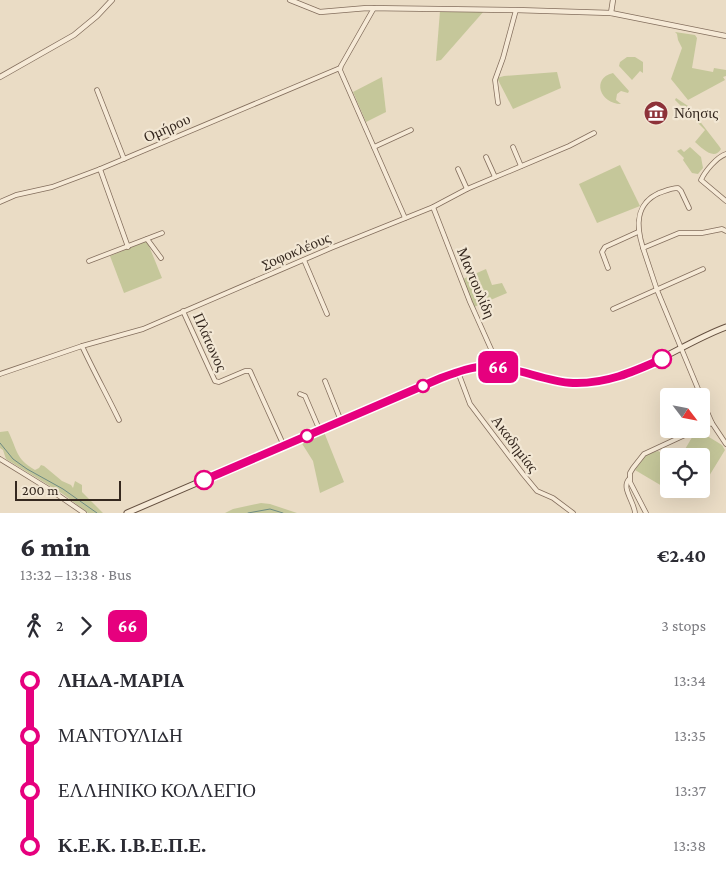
<!DOCTYPE html>
<html lang="en">
<head>
<meta charset="utf-8">
<style>
  body { margin:0; font-family:"Crimson Pro",serif; background:#f7f7f7; color:#2b2b33; height:100vh; display:flex; flex-direction:column; font-size:19px; white-space:nowrap }
  * { box-sizing:border-box; margin:0 }
  p { font-size:16px; color:#7c7c81 }
  .icon { flex:none; width:28px; height:28px; fill:none; stroke:currentColor; stroke-width:2; stroke-linecap:round; stroke-linejoin:round }
  .map { position:relative; height:513px; overflow:hidden }
  .drawer { display:flex; flex-direction:column; background:#fff; flex:1 }
  .drawer>* { flex:none }
  .badge { padding:0 10px; border-radius:8px; font-size:18px; line-height:32px }
  .needle { width:32px; rotate:122deg }
  .tools { position:absolute; left:660px; top:388px; display:grid; gap:10px }
  .tools a { display:grid; place-items:center; width:50px; height:50px; border-radius:5px; background:#fff; box-shadow:0 5px 20px #0002; font-size:25px }
  .scale { position:absolute; left:15px; bottom:12px; width:106px; box-sizing:border-box; padding-left:5px; border:2px solid #35281f; border-top:0; font-size:14px; line-height:18px; white-space:nowrap; color:#35281f; -webkit-text-stroke:4px #f2e7d4; paint-order:stroke }
  .map>.badge { position:absolute; translate:-50% -50%; box-shadow:0 0 0 2px #fff }
  .legs { display:flex; align-items:center; gap:8px; height:55px; padding:0 20px; font-size:16px }
  .legs p { margin-inline-start:auto }
  .overview { display:flex; align-items:center; justify-content:space-between; height:85px; padding:0 20px }
  h1 { font-size:28px; font-weight:800; line-height:38px }
  ul { padding:0 20px; list-style:none }
  li { display:flex; align-items:center; gap:18px; height:55px; font-size:19px }
  li i { display:grid; place-items:center; width:8px; height:100%; margin:0 6px; background:currentColor }
  li i::after { content:''; width:12px; height:12px; margin:-6px; border:4px solid; border-radius:50%; background:#fff }
  li p { margin-inline-start:auto }
  li:first-child i { background:linear-gradient(#0000 50%,currentColor 0) }
  li:last-child i { background:linear-gradient(currentColor 50%,#0000 0) }
  .map>svg:first-child { display:block }
  .green { fill:#c5c79a }
  .lines { fill:none; stroke-linecap:round; stroke-linejoin:round }
  .stream { stroke:#6e8b82; stroke-width:1 }
  .minor-casing { stroke:#836e5d; stroke-width:5.5 }
  .tertiary-casing { stroke:#836e5d; stroke-width:6 }
  .secondary-casing { stroke:#655040; stroke-width:7 }
  .minor { stroke:#f6ead7; stroke-width:4 }
  .tertiary { stroke:#f6ead7; stroke-width:4.5 }
  .secondary { stroke:#f6ead7; stroke-width:5 }
  .line-1-casing { stroke:#fff; stroke-width:11 }
  .line-1 { stroke:#e6007e; stroke-width:8 }
  .stop-1-dot { fill:#fff; stroke:#e6007e; stroke-width:2.5 }
  .labels { text-anchor:middle; stroke-width:4.5; stroke-linejoin:round; paint-order:stroke }
  .poi-label { font-size:15px; fill:#35281f; stroke:#f2e7d4; text-anchor:start }
  .street-label { font-size:15px; fill:#35281f; stroke:#f2e7d4 }
</style>
</head>
<body>
<div class="map">
<svg width="726" height="513" viewBox="0 0 726 513">
  <rect width="100%" height="100%" fill="#eadcc5"/>
  <!-- green -->
  <g class="green">
    <polygon points="440,11 484,11 441,60 436,61"/>
    <polygon points="675,32 695,35 697,38 692,68 713,72 714,68 726,70 726,76 723,77 725,80 688,100 671,79 682,48 678,40 677,34"/>
    <polygon points="627,57 635,57 643,62 643,73 640,71 632,80 619,66 620,62"/>
    <polygon points="557,72 561,88 513,109 497,78 504,76"/>
    <path d="M613 73 629 91 628 93 621 91 617 94 616 100 621 104C600 104 591 78 613 73Z"/>
    <polygon points="382,77 386,112 366,122 353,92"/>
    <path d="M676 98 688 106 719 146 721 149C714 161 702 148 695 142L705 130 675 100Z"/>
    <polygon points="690,147 701,157 703,168 698,174 692,173 683,160 684,158 677,151 681,149 684,152"/>
    <polygon points="620,165 640,206 597,223 579,184"/>
    <polygon points="147,241 162,278 124,293 110,256"/>
    <polygon points="486,269 492,285 502,283 507,293 474,307 463,279"/>
    <path d="M8 431C18 451 15 458 35 470L39 468 41 465 44 466 62 481 71 485 73 488 75 481 82 485V492L103 513H88L63 494 6 459 3 450 0 448V432Z"/>
    <polygon points="699,431 722,445 725,450 698,494 689,489 701,489 701,456 681,456 694,434"/>
    <polygon points="324,432 344,482 320,493 313,461 301,442"/>
    <polygon points="658,451 669,457 669,474 662,486 635,470 647,454"/>
    <polygon points="261,503 270,504 297,513 225,513 233,509"/>
  </g>
  <g class="lines">
    <!-- stream -->
    <g class="stream">
      <polyline points="0,443 13,459 27,469 63,489 97,513"/>
      <polyline points="248,513 270,509 283,513"/>
    </g>
    <defs>
      <g id="minor">
        <polyline points="374,8 341,66 340,70 405,218"/>
        <polyline points="97,90 124,159"/>
        <polyline points="498,103 495,80 503,58 516,10"/>
        <polyline points="374,147 411,130"/>
        <polyline points="513,147 521,166"/>
        <path d="M726 154C717 157 705 171 701 180L726 201"/>
        <polyline points="486,157 495,177"/>
        <polyline points="100,169 128,247"/>
        <polyline points="458,169 467,189"/>
        <polyline points="0,202 16,195 52,187 100,169 340,68"/>
        <polyline points="433,207 470,302 499,367"/>
        <polyline points="147,239 161,258"/>
        <path d="M643 248C636 226 635 204 659 193 665 191 671 188 678 188L681 191 689 208"/>
        <polyline points="304,260 327,314"/>
        <polyline points="89,261 162,233"/>
        <polyline points="608,268 602,252 605,247 638,232"/>
        <polyline points="613,309 703,269"/>
        <polyline points="183,311 215,381 219,382 245,371 250,371 284,446"/>
        <path d="M82 346C94 372 107 395 119 420"/>
        <polyline points="458,372 470,404 523,474 537,491 553,498 573,513"/>
        <polyline points="0,374 82,346 143,329 331,248 433,207 467,189 569,146 594,133"/>
        <polyline points="325,381 341,421"/>
        <polyline points="300,394 305,396 320,431"/>
        <polyline points="701,396 657,290 643,248 679,233 702,233 722,229 726,231"/>
        <polyline points="701,398 712,423 726,444"/>
        <polyline points="701,427 712,423"/>
        <polyline points="0,459 52,491 84,513"/>
        <path d="M629 479C621 488 634 501 635 513"/>
        <polyline points="646,513 630,482 630,473 633,468 644,454 698,429"/>
      </g>
      <g id="tertiary">
        <polyline points="290,0 320,12 367,8 516,10 611,13 726,36"/>
        <polyline points="611,13 613,0"/>
        <polyline points="0,77 74,35 97,16 112,0"/>
      </g>
      <path id="secondary" d="M127 513 441 378C460 370 479 365 499 367 523 373 549 382 574 383 631 385 675 346 726 327"/>
    </defs>
    <!-- minor casing -->
    <use href="#minor" class="minor-casing"/>
    <!-- tertiary casing -->
    <use href="#tertiary" class="tertiary-casing"/>
    <!-- secondary casing -->
    <use href="#secondary" class="secondary-casing"/>
    <!-- minor -->
    <use href="#minor" class="minor"/>
    <!-- tertiary -->
    <use href="#tertiary" class="tertiary"/>
    <!-- secondary -->
    <use href="#secondary" class="secondary"/>
  </g>
  <g class="lines">
    <defs>
      <path id="line-1" d="M204 480 441 378C457 372 473 366 490 366 518 367 545 382 573 383 606 384 633 372 662 359"/>
    </defs>
    <!-- line-1 casing -->
    <use href="#line-1" class="line-1-casing"/>
    <!-- line-1 -->
    <use href="#line-1" class="line-1"/>
  </g>
  <!-- icons -->
  <defs>
    <symbol id="museum-disc" viewBox="-11 -11 22 22"><circle r="9.5" fill="#8d3239" stroke="#f2e7d4"/><path d="M0-6L6-3V-2H-6V-3ZM-5-1h2V3h-2ZM-1-1h2V3h-2ZM3-1h2V3H3ZM-6 4H6V6H-6Z" fill="#fff"/></symbol>
  </defs>
  <g fill-rule="evenodd">
    <use href="#museum-disc" x="642" y="99" width="28" height="28"/>
  </g>
  <!-- markers -->
  <g class="stop-1-dot">
    <circle cx="662" cy="359" r="9"/>
    <circle cx="423" cy="386" r="6"/>
    <circle cx="307" cy="436" r="6"/>
    <circle cx="204" cy="480" r="9"/>
  </g>
  <g class="labels">
    <!-- poi labels -->
    <g class="poi-label">
      <text x="674" y="118">Νόησις</text>
    </g>
    <!-- street labels -->
    <g class="street-label">
      <text transform="translate(167 128) rotate(-24)" y="5">Ομήρου</text>
      <text transform="translate(296 251) rotate(-23)" y="5">Σοφοκλέους</text>
      <text transform="translate(476 283) rotate(67)" y="5">Μαντουλίδη</text>
      <text transform="translate(210 342) rotate(66)" y="5">Πλάτωνος</text>
      <text transform="translate(515 444) rotate(53)" y="5">Ακαδημίας</text>
    </g>
  </g>
</svg>
<div class="tools">
<a><svg class="needle" viewBox="-14 -14 28 28"><path d="M0-13l5 13h-10z" fill="#e53935"/><path d="M0 13l5-13h-10z" fill="#7c7c81"/></svg></a>
<a><svg class="icon" aria-label="locate" viewBox="0 0 24 24"><circle cx="12" cy="12" r="6"/><path d="M12 2v4M12 18v4M2 12h4M18 12h4"/></svg></a>
</div>
<div class="scale">200 m</div>
<b class="badge" style="left:498px;top:367px;background:#e6007e;color:#fff">66</b>
</div>
<section class="drawer">
<div class="overview"><div><h1>6 min</h1><p>13:32 – 13:38 · Bus</p></div><b>€2.40</b></div>
<div class="legs"><svg class="icon" aria-label="walk" viewBox="0 0 24 24"><circle cx="13" cy="4" r="2"/><path d="M13 8l-2 6 4 7M11 14l-3 7M7 12l3-4h3l4 4"/></svg>2<svg class="icon" aria-label="forward" viewBox="0 0 24 24"><path d="M9 5l7 7-7 7"/></svg><b class="badge" style="background:#e6007e;color:#fff">66</b><p>3 stops</p></div>
<ul>
<li><i style="color:#e6007e"></i><b>ΛΗΔΑ-ΜΑΡΙΑ</b><p>13:34</p></li>
<li><i style="color:#e6007e"></i><span>ΜΑΝΤΟΥΛΙΔΗ</span><p>13:35</p></li>
<li><i style="color:#e6007e"></i><span>ΕΛΛΗΝΙΚΟ ΚΟΛΛΕΓΙΟ</span><p>13:37</p></li>
<li><i style="color:#e6007e"></i><b>Κ.Ε.Κ. Ι.Β.Ε.Π.Ε.</b><p>13:38</p></li>
</ul>
</section>
</body>
</html>
